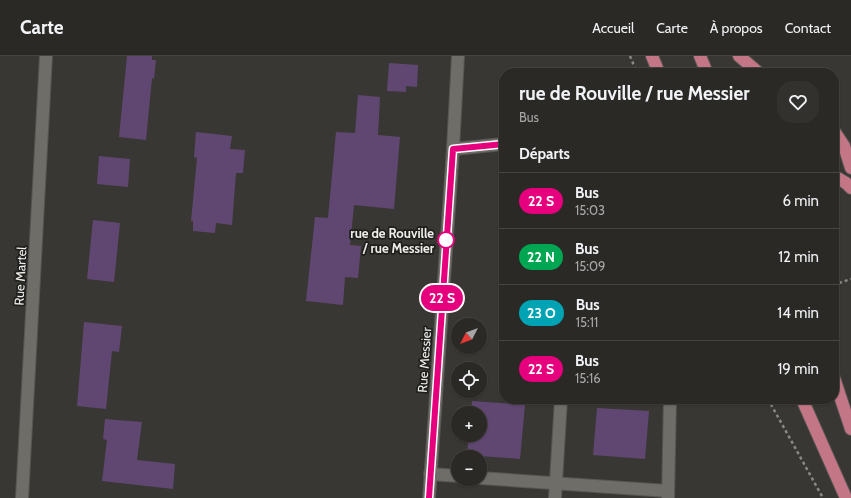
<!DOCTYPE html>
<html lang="fr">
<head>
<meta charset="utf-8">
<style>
  body { margin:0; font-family:Cabin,sans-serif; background:#33312e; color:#f1f3f6; height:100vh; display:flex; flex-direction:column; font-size:15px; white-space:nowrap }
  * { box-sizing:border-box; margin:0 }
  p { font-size:13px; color:#a6a6a7 }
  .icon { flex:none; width:22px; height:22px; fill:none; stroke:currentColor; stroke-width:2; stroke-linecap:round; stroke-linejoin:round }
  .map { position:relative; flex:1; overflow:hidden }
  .drawer { position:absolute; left:499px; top:12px; width:340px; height:336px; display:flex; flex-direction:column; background:#2b2926; border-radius:16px; box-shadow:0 1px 3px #0004,0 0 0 1px #474543 }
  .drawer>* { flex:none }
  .badge { padding:0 8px; border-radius:13px; font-size:14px; line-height:26px }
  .needle { width:26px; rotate:228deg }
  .tools { position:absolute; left:451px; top:262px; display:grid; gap:8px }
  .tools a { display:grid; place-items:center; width:36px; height:36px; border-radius:50%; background:#2b2926; box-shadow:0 1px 3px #0004,0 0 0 1px #474543; font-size:20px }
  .map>.badge { position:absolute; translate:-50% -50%; box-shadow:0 0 0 2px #fff }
  h2 { padding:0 20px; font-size:15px; line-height:36px }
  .round { display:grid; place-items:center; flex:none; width:42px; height:42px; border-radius:16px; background:#33312e }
  .overview { display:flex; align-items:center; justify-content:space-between; height:68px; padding:0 20px }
  h1 { font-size:19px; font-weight:700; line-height:30px }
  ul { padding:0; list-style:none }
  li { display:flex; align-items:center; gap:12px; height:56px; padding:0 20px; border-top:1px solid #474543 }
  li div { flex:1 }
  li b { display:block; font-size:15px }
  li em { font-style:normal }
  li .badge { min-width:44px; font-weight:700; text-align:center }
  header { display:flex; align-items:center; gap:24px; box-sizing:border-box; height:56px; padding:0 20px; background:#2b2926; border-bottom:1px solid #474543 }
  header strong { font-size:19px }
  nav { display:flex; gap:22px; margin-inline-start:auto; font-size:14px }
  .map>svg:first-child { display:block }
  .building { fill:#604771 }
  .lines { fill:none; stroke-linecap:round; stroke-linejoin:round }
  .minor-casing { stroke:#565551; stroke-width:14 }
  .major-casing { stroke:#565551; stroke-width:14 }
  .path { stroke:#8a8985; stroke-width:2.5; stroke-dasharray:3 3; stroke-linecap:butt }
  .minor { stroke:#6e6d68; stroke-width:12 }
  .major { stroke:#c37786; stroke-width:12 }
  .line-casing { stroke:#fff; stroke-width:9 }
  .line { stroke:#e6007e; stroke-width:6 }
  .stop-dot { fill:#fff; stroke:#e6007e; stroke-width:2 }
  .labels { text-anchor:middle; stroke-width:3.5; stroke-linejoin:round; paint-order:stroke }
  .stop-label { font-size:13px; font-weight:bold; fill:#eeedea; stroke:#1f1f1d; text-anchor:end }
  .street-label { font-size:13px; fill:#eeedea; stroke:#1f1f1d }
</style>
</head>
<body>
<header>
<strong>Carte</strong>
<nav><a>Accueil</a><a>Carte</a><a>À propos</a><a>Contact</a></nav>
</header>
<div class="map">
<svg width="851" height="442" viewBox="0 0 851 442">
  <rect width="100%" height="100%" fill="#393733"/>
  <!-- building -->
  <g class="building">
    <polygon points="127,0 152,0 152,4 156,4 154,23 152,22 146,84 119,81"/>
    <polygon points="389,7 418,9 417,31 406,30 406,36 387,35"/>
    <polygon points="358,39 380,41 378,79 400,81 394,153 354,149 350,189 361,190 358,222 345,221 343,249 306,245 315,161 328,162 336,76 355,77"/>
    <polygon points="196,76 232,80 230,93 245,94 243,117 236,117 232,169 216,167 215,177 193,175 193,165 191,165 197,102 194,101"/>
    <polygon points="99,100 130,103 128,131 97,128"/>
    <polygon points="93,164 120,167 114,226 87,223"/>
    <polygon points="84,266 122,270 119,296 112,295 106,353 77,350"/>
    <polygon points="472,345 525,349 520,403 467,399 469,379 480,379 480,357 471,357"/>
    <polygon points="597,352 649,355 645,403 593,399"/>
    <polygon points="105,363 142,366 137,404 175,408 173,433 102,425 107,384 103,383"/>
  </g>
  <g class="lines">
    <defs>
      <g id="minor">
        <polyline points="453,93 504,88"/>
        <polyline points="430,418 458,420"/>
        <polyline points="480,422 668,435"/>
        <polyline points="22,442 46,0"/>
        <polyline points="429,442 453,93 458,0"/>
        <polyline points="555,442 561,343"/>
        <polyline points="668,442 670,343"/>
      </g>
      <g id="major">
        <polyline points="652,0 659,17"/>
        <polyline points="700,0 707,17"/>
        <polyline points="739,0 759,17"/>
        <polyline points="834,75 844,90 851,112"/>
        <polyline points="834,120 846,127 851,132"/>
        <polyline points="834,322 851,373"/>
        <polyline points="802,343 846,442"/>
      </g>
    </defs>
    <!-- minor casing -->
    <use href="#minor" class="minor-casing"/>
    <!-- major casing -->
    <use href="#major" class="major-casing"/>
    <!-- path -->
    <g class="path">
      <polyline points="630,0 637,17"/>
      <polyline points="839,227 851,223"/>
      <polyline points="768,343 823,442"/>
    </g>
    <!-- minor -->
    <use href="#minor" class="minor"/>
    <!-- major -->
    <use href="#major" class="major"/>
  </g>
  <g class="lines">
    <defs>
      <polyline id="line" points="429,442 453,93 504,88"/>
    </defs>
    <!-- line casing -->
    <use href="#line" class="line-casing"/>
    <!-- line -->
    <use href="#line" class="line"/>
  </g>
  <!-- markers -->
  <circle class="stop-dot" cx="446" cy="184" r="8"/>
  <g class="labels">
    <!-- stop labels -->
    <g class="stop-label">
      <text x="434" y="182">rue de Rouville<tspan x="434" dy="15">/ rue Messier</tspan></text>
    </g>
    <!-- street labels -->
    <g class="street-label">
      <text transform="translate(20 220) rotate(-87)" y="5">Rue Martel</text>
      <text transform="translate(424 304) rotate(-86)" y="5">Rue Messier</text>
    </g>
  </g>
</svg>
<div class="tools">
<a><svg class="needle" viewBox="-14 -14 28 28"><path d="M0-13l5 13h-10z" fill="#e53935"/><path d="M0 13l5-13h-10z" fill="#a6a6a7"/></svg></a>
<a><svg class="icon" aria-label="locate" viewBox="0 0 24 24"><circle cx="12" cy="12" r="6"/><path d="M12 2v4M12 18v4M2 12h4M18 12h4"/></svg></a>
<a>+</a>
<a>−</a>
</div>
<b class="badge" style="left:442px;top:242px;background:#e6007e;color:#fff">22 S</b>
<section class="drawer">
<div class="overview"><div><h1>rue de Rouville / rue Messier</h1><p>Bus</p></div><a class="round"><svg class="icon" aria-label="heart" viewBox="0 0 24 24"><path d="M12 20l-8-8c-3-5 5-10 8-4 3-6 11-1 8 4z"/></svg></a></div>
<h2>Départs</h2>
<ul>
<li><span class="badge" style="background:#e6007e;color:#fff">22 S</span><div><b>Bus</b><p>15:03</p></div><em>6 min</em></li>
<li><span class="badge" style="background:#00a651;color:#fff">22 N</span><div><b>Bus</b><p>15:09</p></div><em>12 min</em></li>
<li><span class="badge" style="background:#00a3b4;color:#fff">23 O</span><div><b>Bus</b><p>15:11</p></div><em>14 min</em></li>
<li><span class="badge" style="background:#e6007e;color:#fff">22 S</span><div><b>Bus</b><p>15:16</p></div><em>19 min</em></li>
</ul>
</section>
</div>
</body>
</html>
